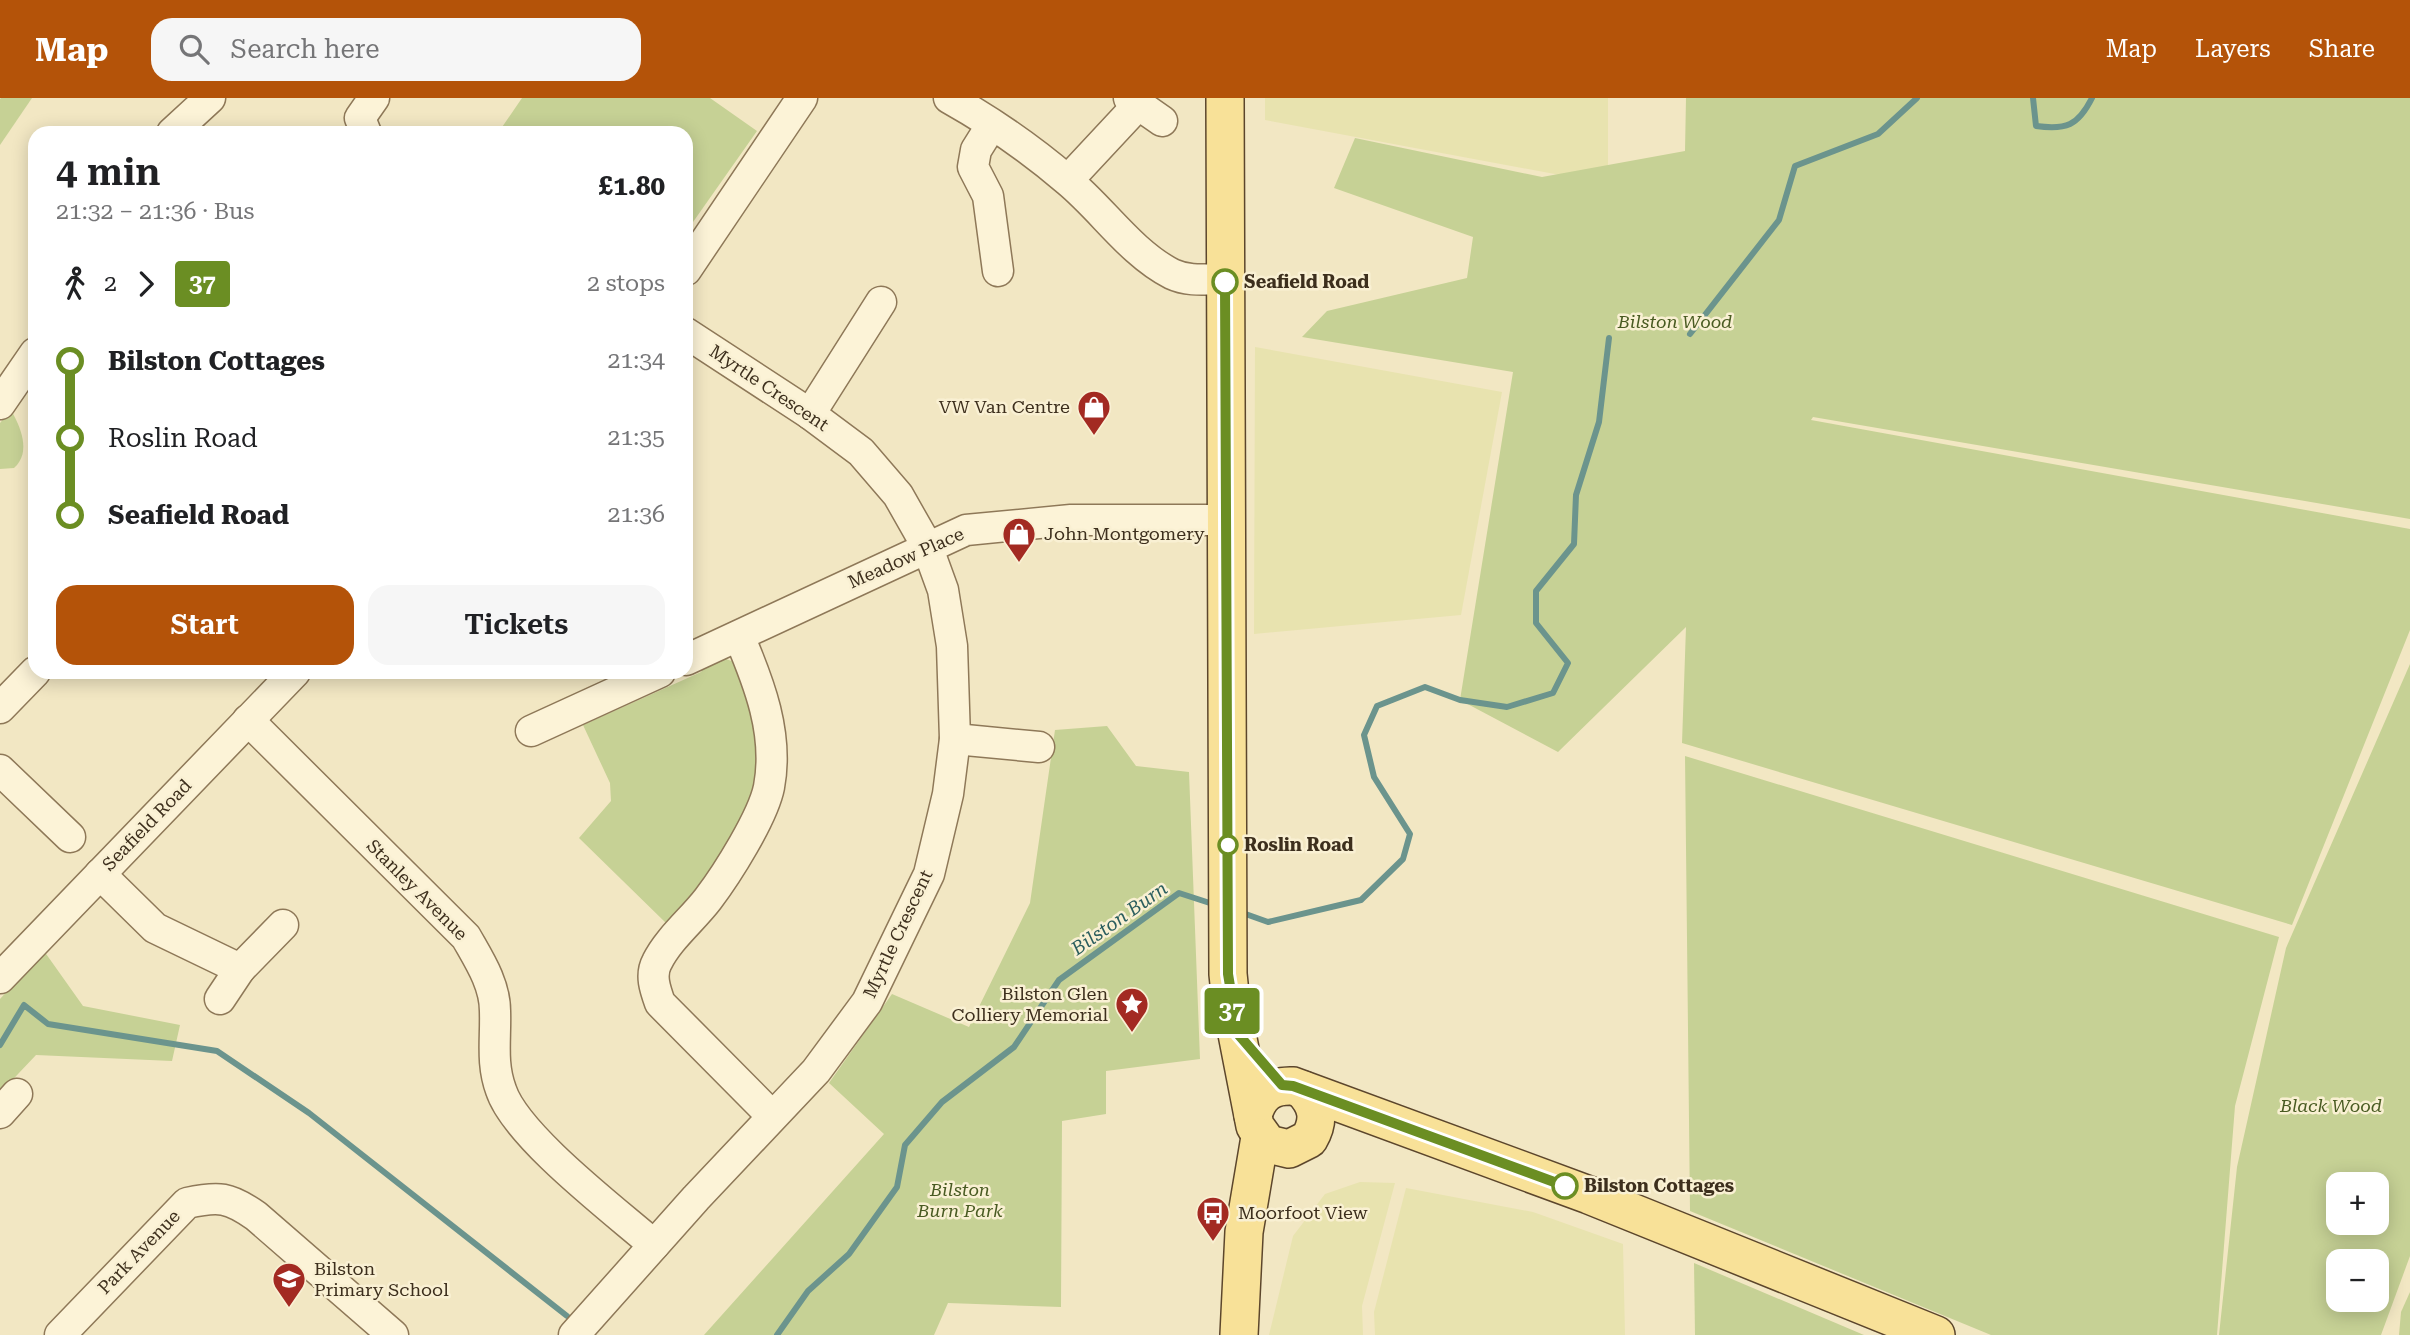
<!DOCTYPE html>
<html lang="en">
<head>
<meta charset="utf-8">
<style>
  body { margin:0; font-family:"Roboto Serif",serif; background:#f6f6f6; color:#202124; height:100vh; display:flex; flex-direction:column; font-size:26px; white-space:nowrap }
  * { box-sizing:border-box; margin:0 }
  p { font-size:23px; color:#757577 }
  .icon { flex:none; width:38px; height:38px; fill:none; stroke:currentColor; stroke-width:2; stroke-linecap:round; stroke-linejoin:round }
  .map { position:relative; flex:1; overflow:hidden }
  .details { position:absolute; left:28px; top:28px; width:665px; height:553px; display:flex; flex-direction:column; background:#fff; border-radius:21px; box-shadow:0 4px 18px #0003 }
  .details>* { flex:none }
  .badge { padding:0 14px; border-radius:5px; font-size:24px; line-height:46px }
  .buttons { position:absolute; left:2326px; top:1074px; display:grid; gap:14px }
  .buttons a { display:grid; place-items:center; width:63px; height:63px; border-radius:14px; background:#fff; box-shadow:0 4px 18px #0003; font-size:35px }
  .map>.badge { position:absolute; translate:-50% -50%; box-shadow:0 0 0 4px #fff }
  .legs { display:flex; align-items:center; gap:10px; height:77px; padding:0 28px; font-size:23px }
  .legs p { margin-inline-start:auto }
  .headline { display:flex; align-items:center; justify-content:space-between; height:119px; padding:0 28px }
  h1 { font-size:38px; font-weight:600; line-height:52px }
  .primary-button { display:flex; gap:14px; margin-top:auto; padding:14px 28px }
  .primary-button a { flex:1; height:80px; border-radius:21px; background:#b45309; color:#fff; font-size:28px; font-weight:600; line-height:80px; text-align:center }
  .primary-button a+a { background:#f6f6f6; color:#202124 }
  ul { padding:0 28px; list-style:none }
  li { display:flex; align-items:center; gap:24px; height:77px; font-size:26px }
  li i { display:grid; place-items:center; width:10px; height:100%; margin:0 9px; background:currentColor }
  li i::after { content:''; width:18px; height:18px; margin:-9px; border:5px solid; border-radius:50%; background:#fff }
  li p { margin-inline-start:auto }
  li:first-child i { background:linear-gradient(#0000 50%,currentColor 0) }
  li:last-child i { background:linear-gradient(currentColor 50%,#0000 0) }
  header { display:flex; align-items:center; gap:42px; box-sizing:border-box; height:98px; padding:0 35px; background:#b45309; color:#fff }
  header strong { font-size:33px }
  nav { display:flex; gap:38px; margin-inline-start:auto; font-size:24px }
  .search { width:490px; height:63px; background:#f6f6f6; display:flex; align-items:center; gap:18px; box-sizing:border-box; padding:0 24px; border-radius:21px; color:#757577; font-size:26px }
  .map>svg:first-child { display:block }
  .farmland { fill:#e8e3af }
  .green { fill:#c6d195; fill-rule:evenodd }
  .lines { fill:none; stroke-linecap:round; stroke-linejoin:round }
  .stream { stroke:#6b948d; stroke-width:6 }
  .minor-casing { stroke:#8e7858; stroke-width:33 }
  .major-casing { stroke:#5c462c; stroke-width:40 }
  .minor { stroke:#fcf3d7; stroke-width:30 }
  .major { stroke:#f8e198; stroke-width:37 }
  .line-1-casing { stroke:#fff; stroke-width:16 }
  .line-1 { stroke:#6b8e23; stroke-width:10 }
  .stop-1-dot { fill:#fff; stroke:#6b8e23; stroke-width:3.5 }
  .labels { text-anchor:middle; stroke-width:5; stroke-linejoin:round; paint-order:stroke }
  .stop-label { font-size:18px; font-weight:bold; fill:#3d2f1d; stroke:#f9f0d3; text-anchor:start }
  .park-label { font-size:18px; font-style:italic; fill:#495b22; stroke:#f9f0d3 }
  .street-label { font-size:18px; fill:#3d2f1d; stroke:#f9f0d3 }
  .poi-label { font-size:18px; fill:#3d2f1d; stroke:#f9f0d3; text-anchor:start }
  .water-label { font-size:19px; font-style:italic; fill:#2b5e5e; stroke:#f9f0d3 }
</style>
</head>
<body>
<header>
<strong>Map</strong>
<div class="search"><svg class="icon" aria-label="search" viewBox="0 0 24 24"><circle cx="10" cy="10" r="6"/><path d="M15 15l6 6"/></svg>Search here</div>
<nav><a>Map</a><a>Layers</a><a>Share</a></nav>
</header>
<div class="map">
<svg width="2410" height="1237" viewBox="0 0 2410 1237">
  <rect width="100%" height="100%" fill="#f2e7c3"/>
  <!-- farmland -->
  <g class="farmland">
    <polygon points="1265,0 1608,0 1608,86 1265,22"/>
    <polygon points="1255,249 1502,294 1461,517 1254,536"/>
    <polygon points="1360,1084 1395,1085 1362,1208 1363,1237 1269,1237 1293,1138 1325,1096"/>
    <polygon points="1406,1090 1533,1114 1623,1146 1625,1237 1375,1237 1374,1214"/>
  </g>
  <!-- green -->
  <g class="green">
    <polygon points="1,0 32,0 0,47 0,1"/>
    <polygon points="522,0 710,0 757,33 686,134 686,35 498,35"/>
    <polygon points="1686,0 2410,0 2410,421 1813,319 1811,322 2410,431 2410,532 2292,827 1682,645 1686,529 1558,654 1460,602 1513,274 1302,239 1327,213 1467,180 1473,139 1334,90 1355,40 1542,79 1685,53"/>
    <path d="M11 312C20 328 32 354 14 370L0 371V325Z"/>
    <polygon points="721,559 734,564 759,632 758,685 738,738 677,822 666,825 579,740 611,703 610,685 583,627 701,574 707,564"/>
    <path d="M2410 566V1158L2381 1237H2219L2237 1069 2286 850ZM2338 1087H2376V1125H2338ZM2338 1164H2376V1202H2338Z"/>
    <polygon points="1107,628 1136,668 1189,674 1200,961 1106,973 1106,1016 1062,1023 1061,1209 948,1205 934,1237 704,1237 884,1036 829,985 892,896 969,929 1030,805 1055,632"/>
    <polygon points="1685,658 2279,839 2235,1008 2217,1237 1991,1237 1690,1113"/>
    <polygon points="44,853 83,908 180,927 172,963 36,957 0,995 0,901"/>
    <polygon points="1694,1165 1864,1237 1695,1237"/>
    <polygon points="2410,1194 2410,1237 2399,1237 2401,1214"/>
  </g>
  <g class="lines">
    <!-- stream -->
    <g class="stream">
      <path d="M2033 0 2036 28C2066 32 2078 28 2092 0"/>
      <polyline points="1690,236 1779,122 1795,68 1878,36 1917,0"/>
      <polyline points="1240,814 1268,824 1361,802 1403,761 1410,736 1374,679 1364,637 1377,608 1425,589 1460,602 1507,609 1553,595 1568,565 1536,525 1536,493 1574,446 1576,397 1599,324 1609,240"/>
      <polyline points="0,947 24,907 48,926 217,953 309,1015 567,1218"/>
      <polyline points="777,1237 808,1193 849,1156 897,1089 905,1047 942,1004 1014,949 1059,882 1179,795 1216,807"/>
    </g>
    <defs>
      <g id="minor">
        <path d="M949 0C990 23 1032 52 1068 83 1103 112 1131 155 1172 176 1189 184 1207 181 1225 181"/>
        <polyline points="1129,0 1162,23"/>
        <polyline points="991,28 976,52 973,69 988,98 998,173"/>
        <polyline points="172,35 210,0"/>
        <polyline points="366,35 360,20 374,0"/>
        <polyline points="1068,82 1137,8"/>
        <polyline points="686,172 802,0"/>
        <polyline points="0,306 35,255"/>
        <polyline points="810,316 881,204"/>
        <path d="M739 538C759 585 779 636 769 689 763 719 727 776 708 801 692 822 669 840 657 864 650 877 655 891 660 905L772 1018"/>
        <polyline points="686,562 966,432 1071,422 1226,422"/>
        <polyline points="0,610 35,574"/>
        <path d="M248 622 466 839C479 862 495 886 495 913 496 941 491 965 501 992 516 1038 615 1113 654 1147"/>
        <polyline points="531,633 660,574"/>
        <polyline points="955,641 1039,649"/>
        <polyline points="0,672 70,739"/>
        <polyline points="100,776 155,830 240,871 283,827"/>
        <polyline points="0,880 295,574"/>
        <polyline points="220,901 240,871"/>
        <polyline points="0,1015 17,996"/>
        <path d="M60 1237 187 1105C219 1098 229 1099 256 1118L393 1237"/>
        <polyline points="574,1237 696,1100 816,973 867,904 929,776 948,696 955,641 952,548 943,492 927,448 898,397 861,354 810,316 686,235"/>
      </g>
      <g id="major">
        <path d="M1225 0 1228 876 1231 905 1255 1028 1268 1046 1289 1051 1309 1041C1320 1022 1318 1008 1303 992"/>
        <path d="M1253 1017C1259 996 1271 987 1293 988L1589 1097 1936 1237"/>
        <polyline points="1239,1237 1244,1134 1260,1039"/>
      </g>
    </defs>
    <!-- minor casing -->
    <use href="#minor" class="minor-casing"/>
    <!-- major casing -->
    <use href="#major" class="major-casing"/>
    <!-- minor -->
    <use href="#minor" class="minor"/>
    <!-- major -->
    <use href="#major" class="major"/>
  </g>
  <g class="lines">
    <defs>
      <polyline id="line-1" points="1225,184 1228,876 1238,936 1282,987 1293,988 1565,1088"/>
    </defs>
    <!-- line-1 casing -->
    <use href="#line-1" class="line-1-casing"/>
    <!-- line-1 -->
    <use href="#line-1" class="line-1"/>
  </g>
  <!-- icons -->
  <defs>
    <symbol id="shop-pin" viewBox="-11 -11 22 30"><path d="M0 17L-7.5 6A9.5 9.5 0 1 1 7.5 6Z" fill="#a32a22" stroke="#f9f0d3"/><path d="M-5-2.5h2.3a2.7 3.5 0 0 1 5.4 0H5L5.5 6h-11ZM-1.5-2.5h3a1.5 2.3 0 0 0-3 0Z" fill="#fff"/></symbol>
    <symbol id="sight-pin" viewBox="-11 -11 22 30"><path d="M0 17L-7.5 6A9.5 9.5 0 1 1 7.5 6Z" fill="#a32a22" stroke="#f9f0d3"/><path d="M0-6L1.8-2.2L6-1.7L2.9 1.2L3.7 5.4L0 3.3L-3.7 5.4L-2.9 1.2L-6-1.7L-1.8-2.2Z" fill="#fff"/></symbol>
    <symbol id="bus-pin" viewBox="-11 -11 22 30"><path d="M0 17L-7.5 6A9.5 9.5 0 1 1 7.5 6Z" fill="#a32a22" stroke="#f9f0d3"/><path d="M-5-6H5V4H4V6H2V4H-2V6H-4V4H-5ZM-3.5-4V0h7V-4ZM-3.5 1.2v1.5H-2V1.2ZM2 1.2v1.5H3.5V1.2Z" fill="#fff"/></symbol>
    <symbol id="school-pin" viewBox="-11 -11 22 30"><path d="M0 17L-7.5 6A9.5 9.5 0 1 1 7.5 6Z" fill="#a32a22" stroke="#f9f0d3"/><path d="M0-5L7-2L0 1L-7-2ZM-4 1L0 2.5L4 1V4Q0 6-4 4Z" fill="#fff"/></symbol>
  </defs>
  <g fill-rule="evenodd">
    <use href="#shop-pin" x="1075" y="290" width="38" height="52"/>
    <use href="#shop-pin" x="1000" y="417" width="38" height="52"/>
    <use href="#sight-pin" x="1113" y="887" width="38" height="52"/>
    <use href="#bus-pin" x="1194" y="1096" width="38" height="52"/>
    <use href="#school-pin" x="270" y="1162" width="38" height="52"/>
  </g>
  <!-- markers -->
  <g class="stop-1-dot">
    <circle cx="1225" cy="184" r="12"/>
    <circle cx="1228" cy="747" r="9"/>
    <circle cx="1565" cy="1088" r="12"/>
  </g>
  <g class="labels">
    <!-- stop labels -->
    <g class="stop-label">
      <text x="1244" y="190">Seafield Road</text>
      <text x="1244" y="753">Roslin Road</text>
      <text x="1584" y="1094">Bilston Cottages</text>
    </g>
    <!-- park labels -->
    <g class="park-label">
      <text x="1675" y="230">Bilston Wood</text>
      <text x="2331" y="1014">Black Wood</text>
      <text x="960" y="1098">Bilston<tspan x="960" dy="21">Burn Park</tspan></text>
    </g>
    <!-- street labels -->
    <g class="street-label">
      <text transform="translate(769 290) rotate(34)" y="6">Myrtle Crescent</text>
      <text transform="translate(906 460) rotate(-24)" y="6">Meadow Place</text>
      <text transform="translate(147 727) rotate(-46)" y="6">Seafield Road</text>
      <text transform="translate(417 792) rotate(45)" y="6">Stanley Avenue</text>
      <text transform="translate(898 836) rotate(-65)" y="6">Myrtle Crescent</text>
      <text transform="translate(139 1154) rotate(-46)" y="6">Park Avenue</text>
    </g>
    <!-- poi labels -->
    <g class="poi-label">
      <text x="1070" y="315" text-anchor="end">VW Van Centre</text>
      <text x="1044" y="442">John Montgomery</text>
      <text x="1108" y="902" text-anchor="end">Bilston Glen<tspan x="1108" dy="21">Colliery Memorial</tspan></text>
      <text x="1238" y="1121">Moorfoot View</text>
      <text x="314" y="1177">Bilston<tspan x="314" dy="21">Primary School</tspan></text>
    </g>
    <!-- water labels -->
    <g class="water-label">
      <text transform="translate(1119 820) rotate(-35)" y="7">Bilston Burn</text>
    </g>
  </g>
</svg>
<div class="buttons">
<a>+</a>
<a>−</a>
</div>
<b class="badge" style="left:1232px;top:913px;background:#6b8e23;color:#fff">37</b>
<section class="details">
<div class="headline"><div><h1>4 min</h1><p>21:32 – 21:36 · Bus</p></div><b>£1.80</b></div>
<div class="legs"><svg class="icon" aria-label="walk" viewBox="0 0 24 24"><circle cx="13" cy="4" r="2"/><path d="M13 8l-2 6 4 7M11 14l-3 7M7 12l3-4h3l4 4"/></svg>2<svg class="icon" aria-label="forward" viewBox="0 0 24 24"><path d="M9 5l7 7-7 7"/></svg><b class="badge" style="background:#6b8e23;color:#fff">37</b><p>2 stops</p></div>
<ul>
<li><i style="color:#6b8e23"></i><b>Bilston Cottages</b><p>21:34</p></li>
<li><i style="color:#6b8e23"></i><span>Roslin Road</span><p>21:35</p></li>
<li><i style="color:#6b8e23"></i><b>Seafield Road</b><p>21:36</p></li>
</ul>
<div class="primary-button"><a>Start</a><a>Tickets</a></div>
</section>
</div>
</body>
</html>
